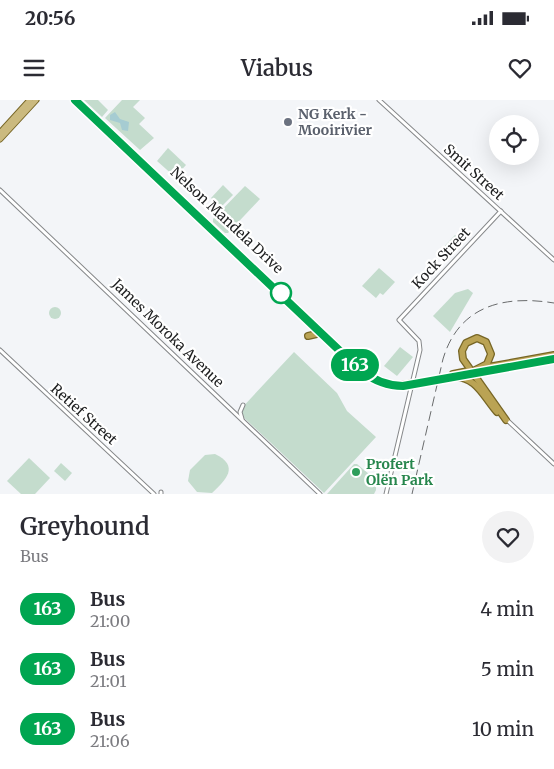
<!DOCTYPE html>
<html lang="en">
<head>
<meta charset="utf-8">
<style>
  body { margin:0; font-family:Merriweather,serif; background:#f2f2f3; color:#2b2b33; height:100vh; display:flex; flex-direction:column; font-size:19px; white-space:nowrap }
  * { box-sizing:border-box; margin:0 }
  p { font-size:16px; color:#7c7c81 }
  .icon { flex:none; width:28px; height:28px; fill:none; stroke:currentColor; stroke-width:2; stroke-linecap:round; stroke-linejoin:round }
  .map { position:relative; height:394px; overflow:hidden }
  .details { display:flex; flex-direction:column; background:#fff; flex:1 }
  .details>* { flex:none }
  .badge { padding:0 10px; border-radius:16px; font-size:18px; line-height:32px }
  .fabs { position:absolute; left:489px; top:15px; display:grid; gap:10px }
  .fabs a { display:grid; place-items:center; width:50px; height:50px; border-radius:50%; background:#fff; box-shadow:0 5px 20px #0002; font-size:25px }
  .map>.badge { position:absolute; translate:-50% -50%; box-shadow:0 0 0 2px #fff }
  .round { display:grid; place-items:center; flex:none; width:52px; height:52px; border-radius:26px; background:#f2f2f3 }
  .head { display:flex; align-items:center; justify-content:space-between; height:85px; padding:0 20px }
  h1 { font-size:24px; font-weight:600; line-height:38px }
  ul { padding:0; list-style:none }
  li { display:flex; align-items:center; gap:15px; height:60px; padding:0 20px }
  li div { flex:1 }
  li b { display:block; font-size:19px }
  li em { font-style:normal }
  li .badge { min-width:55px; font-weight:700; text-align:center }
  .status { display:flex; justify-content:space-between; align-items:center; height:35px; padding:0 25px; background:#fff; direction:ltr }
  .status svg { height:14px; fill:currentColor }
  header { display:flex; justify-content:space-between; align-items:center; height:65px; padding:0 20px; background:#fff; font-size:22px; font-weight:600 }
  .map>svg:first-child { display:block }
  .green { fill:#c4dccd }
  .water { fill:#a6ccd2 }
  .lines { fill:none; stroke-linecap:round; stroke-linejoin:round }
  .tertiary-casing { stroke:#86888a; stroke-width:5 }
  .primary-casing { stroke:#776626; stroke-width:7 }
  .trunk-casing { stroke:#776626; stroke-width:8 }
  .tertiary { stroke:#fff; stroke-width:3 }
  .primary { stroke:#cbba7f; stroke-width:5 }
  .trunk { stroke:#baa354; stroke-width:5.5 }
  .rail { stroke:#696b6c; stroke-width:1; stroke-dasharray:10 5; stroke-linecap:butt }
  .trunk-bridge-casing { stroke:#776626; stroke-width:8; stroke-linecap:butt }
  .trunk-bridge { stroke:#baa354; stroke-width:5.5 }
  .line-casing { stroke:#fff; stroke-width:11 }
  .line { stroke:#00a651; stroke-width:8 }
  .worship-dot { fill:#6b7280; stroke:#fff; stroke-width:2 }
  .stop-dot { fill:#fff; stroke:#00a651; stroke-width:2.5 }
  .leisure-dot { fill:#2e9e5b; stroke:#fff; stroke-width:2 }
  .labels { text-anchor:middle; stroke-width:4.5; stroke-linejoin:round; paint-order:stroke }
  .worship-label { font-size:14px; font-weight:bold; fill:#5b616d; stroke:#fff; text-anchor:start }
  .street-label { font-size:14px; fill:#1d1e1f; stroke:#fff }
  .leisure-label { font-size:14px; font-weight:bold; fill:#27864d; stroke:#fff; text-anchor:start }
</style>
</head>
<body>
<div class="status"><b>20:56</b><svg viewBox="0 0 49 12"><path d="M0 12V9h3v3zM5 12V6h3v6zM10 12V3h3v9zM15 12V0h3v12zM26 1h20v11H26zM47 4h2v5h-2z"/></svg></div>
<header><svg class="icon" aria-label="menu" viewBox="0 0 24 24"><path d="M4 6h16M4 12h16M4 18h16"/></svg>Viabus<svg class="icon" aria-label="heart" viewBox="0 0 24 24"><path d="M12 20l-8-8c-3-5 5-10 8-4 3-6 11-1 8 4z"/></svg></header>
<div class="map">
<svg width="554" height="394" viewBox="0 0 554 394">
  <rect width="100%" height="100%" fill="#f3f5f8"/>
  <!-- green -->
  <g class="green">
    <polygon points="84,0 98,0 108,10 102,17"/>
    <polygon points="122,0 140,0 133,7 145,18 139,24 154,38 140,50 105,18"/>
    <polygon points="168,48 186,65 175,77 157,61"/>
    <polygon points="223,85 233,95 221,107 211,98"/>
    <polygon points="245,86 260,99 228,133 225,133 213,122 213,119"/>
    <polygon points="455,135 463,143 448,158 440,151"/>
    <polygon points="379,168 395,182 383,195 380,193 376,198 362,186"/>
    <polygon points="468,189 473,193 450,232 433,216 455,193"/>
    <circle cx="55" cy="213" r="6"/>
    <polygon points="400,247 413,257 397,276 384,266"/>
    <polygon points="294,252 337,293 347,311 376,337 324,393 238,312"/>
    <path d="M215 354C240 366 226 380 212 393L197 392 188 381 190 370 205 355Z"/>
    <polygon points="29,358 50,378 35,394 21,394 7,381"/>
    <polygon points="61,363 72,373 65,381 54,371"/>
    <polygon points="354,364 357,364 376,380 376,390 374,394 327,394"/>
  </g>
  <!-- water -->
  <polygon class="water" points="115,12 120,19 129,22 128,31 122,30 120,23 110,20 110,15"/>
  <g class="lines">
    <defs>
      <g id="tertiary">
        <polyline points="379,0 554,160"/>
        <polyline points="0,90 320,394"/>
        <polyline points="0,250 154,394"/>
        <polyline points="242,319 240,312 243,305"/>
        <polyline points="507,320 554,364"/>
        <polyline points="161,394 161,392"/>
        <polyline points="386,394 420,250 419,241 399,220 501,111"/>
      </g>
      <g id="primary">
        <polyline points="0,33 30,0"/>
        <polyline points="0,39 36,0"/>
      </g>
      <g id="trunk">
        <polyline points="75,0 361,270 376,280 395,286"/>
        <polyline points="308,236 321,233"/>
        <polyline points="543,261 554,259"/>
        <polyline points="482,268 554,255"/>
        <polyline points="475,270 487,264 491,254 486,242 477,238 466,243 462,251 463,259 506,320"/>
        <polyline points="453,274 468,271"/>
        <path d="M453 277C476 276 483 296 497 312"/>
      </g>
    </defs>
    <!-- tertiary casing -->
    <use href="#tertiary" class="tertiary-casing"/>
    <!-- primary casing -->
    <use href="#primary" class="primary-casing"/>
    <!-- trunk casing -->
    <use href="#trunk" class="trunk-casing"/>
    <!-- tertiary -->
    <use href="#tertiary" class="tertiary"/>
    <!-- primary -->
    <use href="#primary" class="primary"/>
    <!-- trunk -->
    <use href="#trunk" class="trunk"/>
    <!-- rail -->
    <path class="rail" d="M412 394 443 259C459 205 505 195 554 203"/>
    <defs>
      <g id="trunk-bridge">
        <polyline points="471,274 477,273"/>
        <polyline points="395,286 453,277"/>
      </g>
    </defs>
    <!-- trunk-bridge casing -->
    <use href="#trunk-bridge" class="trunk-bridge-casing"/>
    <!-- trunk-bridge -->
    <use href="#trunk-bridge" class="trunk-bridge"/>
  </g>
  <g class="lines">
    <defs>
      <path id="line" d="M75 0 360 270C373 280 386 286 403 286L554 259"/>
    </defs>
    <!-- line casing -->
    <use href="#line" class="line-casing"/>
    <!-- line -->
    <use href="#line" class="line"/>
  </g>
  <!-- markers -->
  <circle class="worship-dot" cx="288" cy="22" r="5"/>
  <circle class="stop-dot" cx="281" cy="193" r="10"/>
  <circle class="leisure-dot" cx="356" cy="372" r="5"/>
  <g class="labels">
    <!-- worship labels -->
    <g class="worship-label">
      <text x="298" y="19">NG Kerk -<tspan x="298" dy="16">Mooirivier</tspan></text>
    </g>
    <!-- street labels -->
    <g class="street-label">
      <text transform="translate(474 72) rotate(42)" y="5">Smit Street</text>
      <text transform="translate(227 120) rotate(43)" y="5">Nelson Mandela Drive</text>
      <text transform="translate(441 158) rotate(-47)" y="5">Kock Street</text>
      <text transform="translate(168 233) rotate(44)" y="5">James Moroka Avenue</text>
      <text transform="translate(84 314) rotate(42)" y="5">Retief Street</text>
    </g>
    <!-- leisure labels -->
    <g class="leisure-label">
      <text x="366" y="369">Profert<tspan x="366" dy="16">Olën Park</tspan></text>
    </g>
  </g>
</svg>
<div class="fabs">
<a><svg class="icon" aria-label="locate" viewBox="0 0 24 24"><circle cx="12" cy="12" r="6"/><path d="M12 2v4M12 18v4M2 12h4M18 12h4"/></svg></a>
</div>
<b class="badge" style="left:355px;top:265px;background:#00a651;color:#fff">163</b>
</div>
<section class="details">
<div class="head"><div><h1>Greyhound</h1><p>Bus</p></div><a class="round"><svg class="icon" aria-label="heart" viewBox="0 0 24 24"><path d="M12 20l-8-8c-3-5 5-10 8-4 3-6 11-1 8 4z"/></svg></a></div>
<ul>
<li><span class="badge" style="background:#00a651;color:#fff">163</span><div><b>Bus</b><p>21:00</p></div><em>4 min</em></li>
<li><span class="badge" style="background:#00a651;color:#fff">163</span><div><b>Bus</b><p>21:01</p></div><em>5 min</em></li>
<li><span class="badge" style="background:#00a651;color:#fff">163</span><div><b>Bus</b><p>21:06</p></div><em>10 min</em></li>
</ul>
</section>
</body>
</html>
